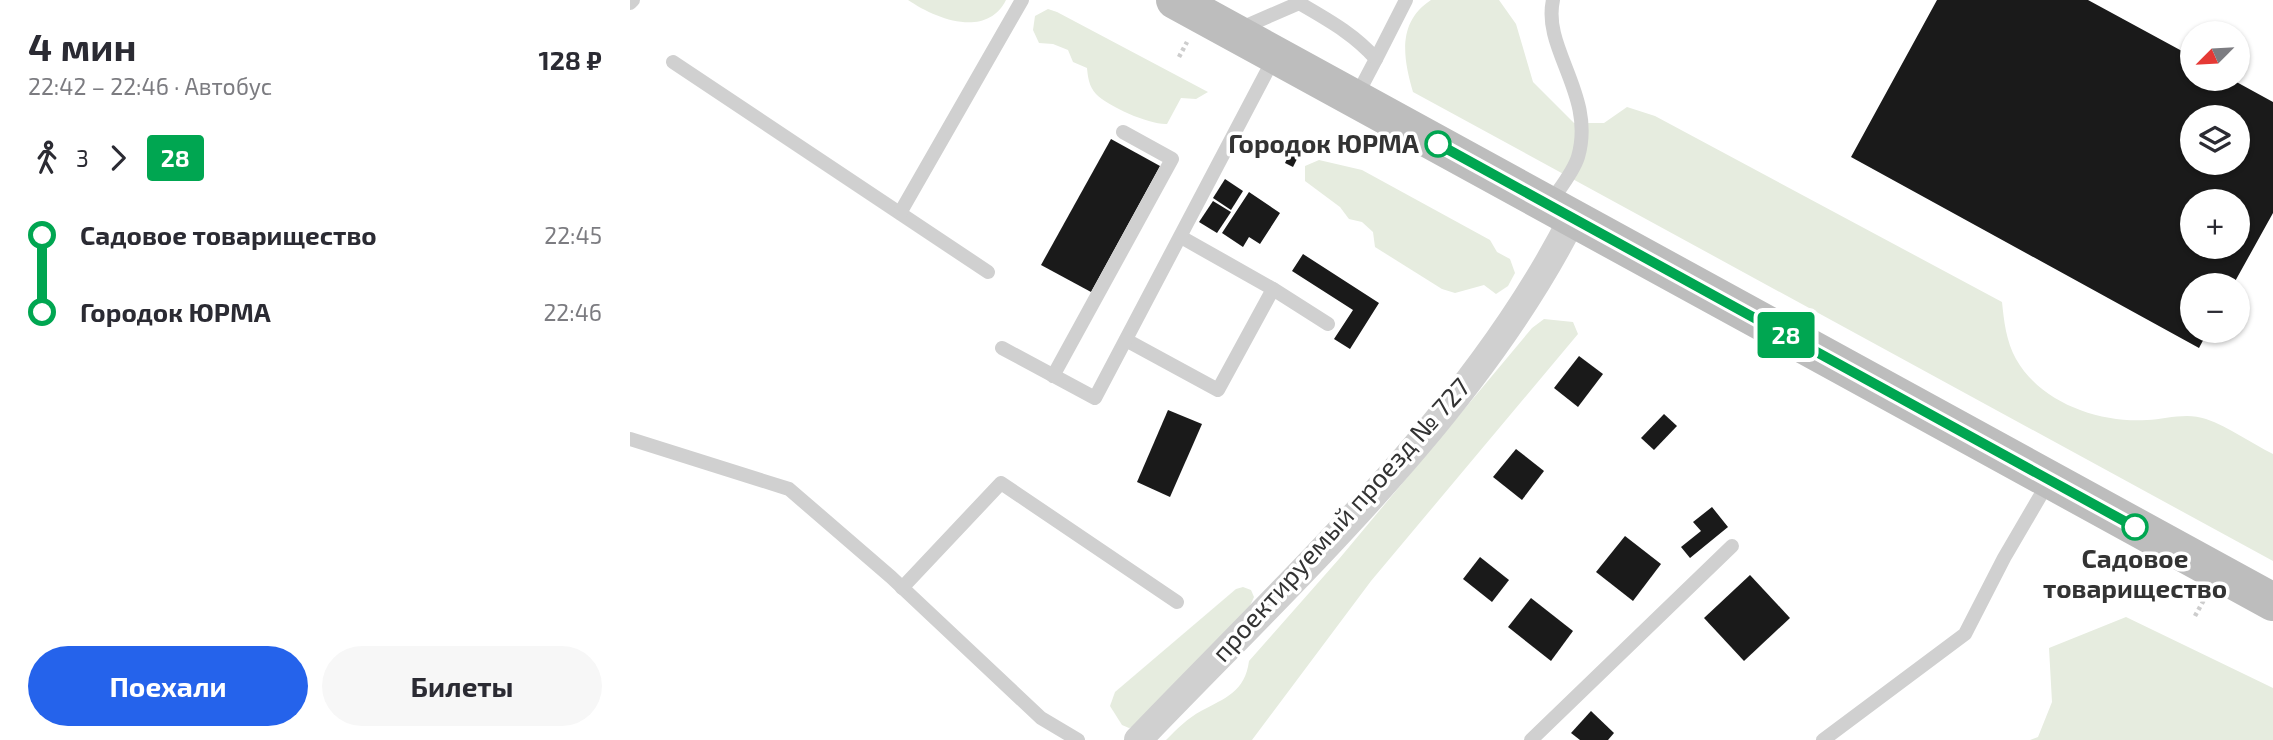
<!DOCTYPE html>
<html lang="ru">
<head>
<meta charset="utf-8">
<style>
  body { margin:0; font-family:"Exo 2",sans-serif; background:#f7f7f7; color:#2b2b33; height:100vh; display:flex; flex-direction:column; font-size:26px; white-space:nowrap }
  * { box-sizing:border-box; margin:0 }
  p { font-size:23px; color:#7c7c81 }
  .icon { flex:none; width:38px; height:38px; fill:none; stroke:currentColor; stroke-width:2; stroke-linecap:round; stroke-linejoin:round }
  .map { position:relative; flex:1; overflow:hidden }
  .panel { display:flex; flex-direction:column; background:#fff; width:630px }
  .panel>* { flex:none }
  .badge { padding:0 14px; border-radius:5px; font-size:24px; line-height:46px }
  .needle { width:46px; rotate:246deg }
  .fabs { position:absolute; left:1550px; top:21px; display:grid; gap:14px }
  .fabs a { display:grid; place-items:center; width:70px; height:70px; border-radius:50%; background:#fff; box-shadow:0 2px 5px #0004; font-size:35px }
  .map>.badge { position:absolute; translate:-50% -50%; box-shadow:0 0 0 4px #fff }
  .legs { display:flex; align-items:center; gap:10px; height:77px; padding:0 28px; font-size:23px }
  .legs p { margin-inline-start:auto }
  .head { display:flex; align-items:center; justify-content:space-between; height:119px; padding:0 28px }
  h1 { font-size:38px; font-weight:700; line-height:52px }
  .primary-button { display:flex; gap:14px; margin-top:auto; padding:14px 28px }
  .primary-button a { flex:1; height:80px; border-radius:42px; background:#2563eb; color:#fff; font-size:28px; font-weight:700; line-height:80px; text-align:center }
  .primary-button a+a { background:#f7f7f7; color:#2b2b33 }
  ul { padding:0 28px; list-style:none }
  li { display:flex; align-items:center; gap:24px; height:77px; font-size:26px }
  li i { display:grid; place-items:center; width:10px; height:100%; margin:0 9px; background:currentColor }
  li i::after { content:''; width:18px; height:18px; margin:-9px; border:5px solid; border-radius:50%; background:#fff }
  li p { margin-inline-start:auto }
  li:first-child i { background:linear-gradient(#0000 50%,currentColor 0) }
  li:last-child i { background:linear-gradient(currentColor 50%,#0000 0) }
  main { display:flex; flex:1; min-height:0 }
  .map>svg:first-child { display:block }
  .green { fill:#e6ecdf }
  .building { fill:#1a1a1a; fill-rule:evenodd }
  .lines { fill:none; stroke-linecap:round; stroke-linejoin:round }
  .path { stroke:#cdcdcd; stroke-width:4.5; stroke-dasharray:3.5 3.5; stroke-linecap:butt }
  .lane { stroke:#d0d0d0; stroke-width:14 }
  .street { stroke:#d0d0d0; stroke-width:28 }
  .secondary { stroke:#bdbdbd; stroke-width:38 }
  .line-1-casing { stroke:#fff; stroke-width:16 }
  .line-1 { stroke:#00a651; stroke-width:10 }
  .stop-1-dot { fill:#fff; stroke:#00a651; stroke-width:3.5 }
  .labels { text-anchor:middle; stroke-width:7; stroke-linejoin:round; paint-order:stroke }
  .stop-label { font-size:26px; font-weight:bold; fill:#333; stroke:#fff; text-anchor:end }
  .street-label { font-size:26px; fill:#333; stroke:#fff }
</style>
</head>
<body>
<main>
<section class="panel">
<div class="head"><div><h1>4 мин</h1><p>22:42 – 22:46 · Автобус</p></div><b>128 ₽</b></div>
<div class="legs"><svg class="icon" aria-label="walk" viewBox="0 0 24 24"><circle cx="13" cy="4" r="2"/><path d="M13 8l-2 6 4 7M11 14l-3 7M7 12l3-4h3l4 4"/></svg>3<svg class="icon" aria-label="forward" viewBox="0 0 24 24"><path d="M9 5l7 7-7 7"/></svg><b class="badge" style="background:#00a651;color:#fff">28</b></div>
<ul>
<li><i style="color:#00a651"></i><b>Садовое товарищество</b><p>22:45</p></li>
<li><i style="color:#00a651"></i><b>Городок ЮРМА</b><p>22:46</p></li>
</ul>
<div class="primary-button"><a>Поехали</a><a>Билеты</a></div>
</section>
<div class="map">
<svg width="1643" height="740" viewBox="0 0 1643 740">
  <rect width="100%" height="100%" fill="#fff"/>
  <!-- green -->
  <g class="green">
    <path d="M278 0H376C356 39 306 19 278 0Z"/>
    <path d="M801 0H869L886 24 903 82 944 123H974L997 107 1025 116 1372 302C1374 321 1376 341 1386 359 1411 403 1469 423 1517 420 1536 419 1557 412 1576 419 1599 427 1621 443 1643 454V561L783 92C773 58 767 22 801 0Z"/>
    <path d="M418 9 427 12 578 92 566 99 551 98 537 124C520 125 479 107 466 94 459 86 458 78 457 68L443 62 438 50 423 44 409 43 403 30 405 16Z"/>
    <polygon points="689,160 732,170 860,240 867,252 880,259 885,273 878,286 866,294 854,285 825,293 812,289 745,247 743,232 732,222 719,219 710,207 675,181 675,166"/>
    <path d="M914 319 943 322 948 334 741 581 622 740H536C547 729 558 718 571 711 595 698 615 692 619 661L709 559 902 328Z"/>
    <polygon points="613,587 621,590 624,597 619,608 506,726 499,728 492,725 480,706 485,692 606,589"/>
    <polygon points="1496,617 1643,688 1643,740 1400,740 1408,737 1422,702 1419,648"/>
  </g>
  <!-- building -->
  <g class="building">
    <path d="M1307 0H1458L1563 57V79H1601L1643 102V213L1603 285H1563V331H1578L1569 348 1221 157ZM1563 117H1608V163H1563ZM1563 201H1608V247H1563Z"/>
    <polygon points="481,139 530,166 461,292 411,265"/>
    <polygon points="665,143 673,147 663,167 655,163"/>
    <polygon points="595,179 613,191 601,210 583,198"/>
    <polygon points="619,192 650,213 630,244 619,237 613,247 592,233"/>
    <polygon points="583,201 601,212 587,233 569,222"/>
    <polygon points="673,254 749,303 720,349 704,339 723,310 662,271"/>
    <polygon points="949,356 973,374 948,407 924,388"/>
    <polygon points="538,410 572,424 540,497 507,482"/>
    <polygon points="1034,414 1047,426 1024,450 1011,438"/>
    <polygon points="886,449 914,471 892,500 863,477"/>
    <polygon points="1082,507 1098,527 1060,558 1051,547 1071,531 1063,522"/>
    <polygon points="995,536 1031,564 1003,601 966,572"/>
    <polygon points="850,557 879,580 862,602 833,579"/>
    <polygon points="1120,575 1160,618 1114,661 1074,618"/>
    <polygon points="901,598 943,631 921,661 878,627"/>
    <polygon points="961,711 984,733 978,740 950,740 941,733"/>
  </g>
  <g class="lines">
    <!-- path -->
    <g class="path">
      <polyline points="549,57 557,42"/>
      <polyline points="1565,616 1575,598"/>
    </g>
    <!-- lane -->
    <g class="lane">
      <polyline points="0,3 3,0"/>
      <path d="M607 30 669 3C698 20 724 34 746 59L726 97"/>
      <polyline points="746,59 776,0"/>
      <polyline points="43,62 358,272"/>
      <path d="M920 203C929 189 943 173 948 157 966 95 912 49 923 0"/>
      <polyline points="270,213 392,0"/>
      <polyline points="643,289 698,324"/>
      <polyline points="496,340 588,390 643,289 551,237"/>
      <polyline points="372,348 465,398 645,56"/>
      <polyline points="423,376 542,159 493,132"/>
      <polyline points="0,439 159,489 261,577 411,718 448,740"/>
      <polyline points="272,588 371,483 547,602"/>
      <polyline points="901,740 1102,546"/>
      <polyline points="1193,740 1335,634 1374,558 1419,481"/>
    </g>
    <!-- street -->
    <path class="street" d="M508 740C659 582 845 413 943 217"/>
    <!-- secondary -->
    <polyline class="secondary" points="545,0 1643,602"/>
  </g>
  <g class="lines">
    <defs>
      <polyline id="line-1" points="808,144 1505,527"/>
    </defs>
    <!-- line-1 casing -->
    <use href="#line-1" class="line-1-casing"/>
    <!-- line-1 -->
    <use href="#line-1" class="line-1"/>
  </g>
  <!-- markers -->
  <g class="stop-1-dot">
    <circle cx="808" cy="144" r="12"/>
    <circle cx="1505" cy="527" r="12"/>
  </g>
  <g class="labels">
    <!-- stop labels -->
    <g class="stop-label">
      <text x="789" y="153">Городок ЮРМА</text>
      <text x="1505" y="568" text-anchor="middle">Садовое<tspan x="1505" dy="30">товарищество</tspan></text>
    </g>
    <!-- street labels -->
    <g class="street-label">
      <text transform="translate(711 520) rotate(-48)" y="9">проектируемый проезд № 727</text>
    </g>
  </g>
</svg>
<div class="fabs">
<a><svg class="needle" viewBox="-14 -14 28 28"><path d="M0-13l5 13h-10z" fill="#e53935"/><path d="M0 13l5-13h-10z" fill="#7c7c81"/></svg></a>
<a><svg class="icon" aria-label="layers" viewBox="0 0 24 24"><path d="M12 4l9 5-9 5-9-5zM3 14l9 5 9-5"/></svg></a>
<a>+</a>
<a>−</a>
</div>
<b class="badge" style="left:1156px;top:335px;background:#00a651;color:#fff">28</b>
</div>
</main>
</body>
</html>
